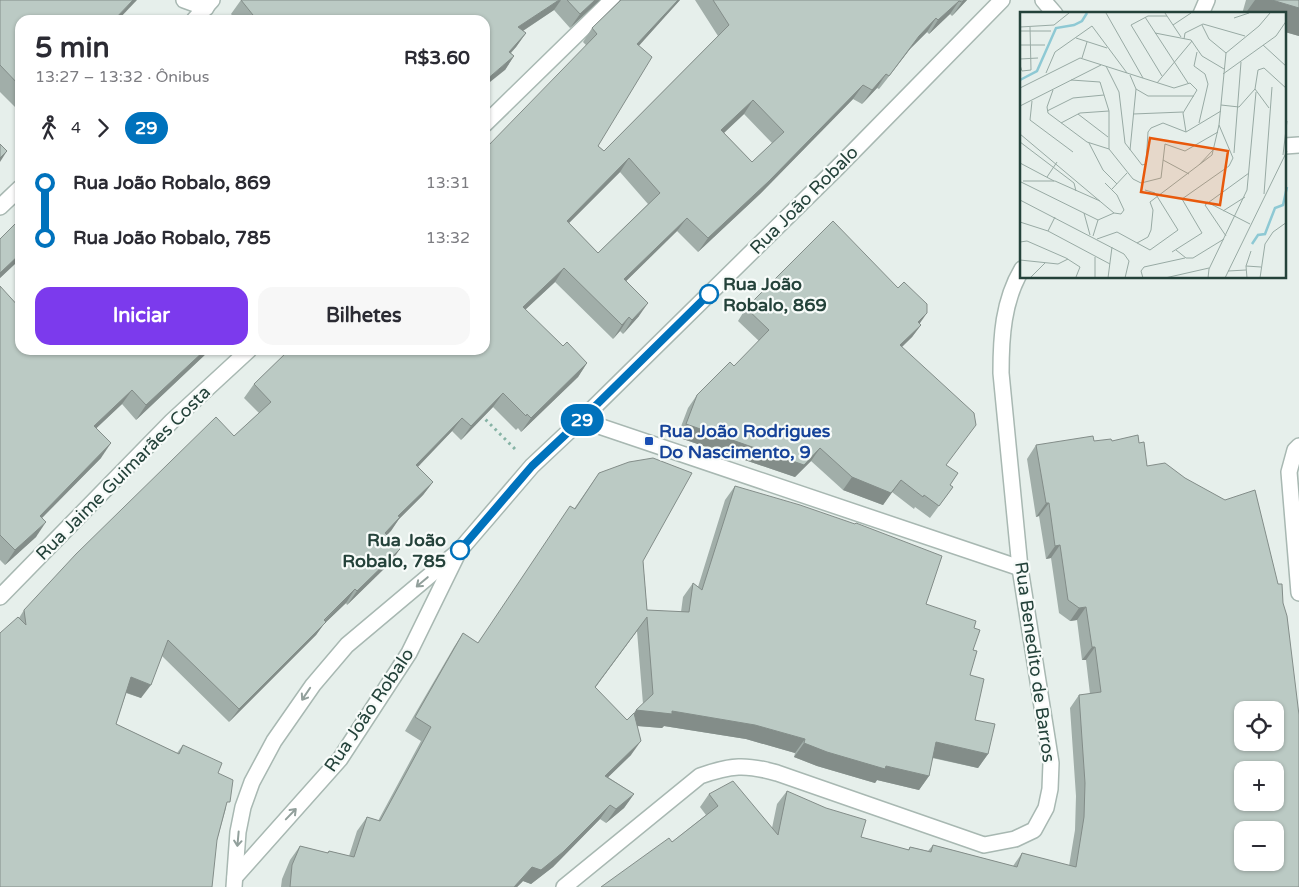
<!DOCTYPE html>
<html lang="pt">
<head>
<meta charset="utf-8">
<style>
  body { margin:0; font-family:"Varela Round",sans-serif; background:#f7f7f7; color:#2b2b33; height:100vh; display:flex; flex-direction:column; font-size:19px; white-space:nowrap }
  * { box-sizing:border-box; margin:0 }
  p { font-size:16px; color:#7c7c81 }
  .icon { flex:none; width:28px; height:28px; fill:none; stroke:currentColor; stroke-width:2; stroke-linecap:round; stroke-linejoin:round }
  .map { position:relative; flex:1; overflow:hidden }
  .drawer { position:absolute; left:15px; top:15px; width:475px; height:340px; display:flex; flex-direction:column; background:#fff; border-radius:15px; box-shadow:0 1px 4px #0004 }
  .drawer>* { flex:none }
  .badge { padding:0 10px; border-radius:16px; font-size:18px; line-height:32px }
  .controls { position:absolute; left:1234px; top:701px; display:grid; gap:10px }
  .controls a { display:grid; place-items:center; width:50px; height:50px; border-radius:10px; background:#fff; box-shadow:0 1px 4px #0004; font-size:25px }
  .map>.badge { position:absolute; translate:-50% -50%; box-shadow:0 0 0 2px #fff }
  .legs { display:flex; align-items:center; gap:8px; height:55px; padding:0 20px; font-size:16px }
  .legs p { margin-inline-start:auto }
  .overview { display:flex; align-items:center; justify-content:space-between; height:85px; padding:0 20px }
  h1 { font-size:28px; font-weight:700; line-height:38px }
  .action { display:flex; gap:10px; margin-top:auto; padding:10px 20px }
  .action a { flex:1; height:58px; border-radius:15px; background:#7c3aed; color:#fff; font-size:20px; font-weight:700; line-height:58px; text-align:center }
  .action a+a { background:#f7f7f7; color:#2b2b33 }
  ul { padding:0 20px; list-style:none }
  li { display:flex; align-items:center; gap:18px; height:55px; font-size:19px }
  li i { display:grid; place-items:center; width:8px; height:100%; margin:0 6px; background:currentColor }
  li i::after { content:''; width:12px; height:12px; margin:-6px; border:4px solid; border-radius:50%; background:#fff }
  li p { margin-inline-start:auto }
  li:first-child i { background:linear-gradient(#0000 50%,currentColor 0) }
  li:last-child i { background:linear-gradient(currentColor 50%,#0000 0) }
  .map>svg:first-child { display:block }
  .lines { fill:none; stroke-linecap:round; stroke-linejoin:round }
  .service-casing { stroke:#a8b8b2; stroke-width:18 }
  .minor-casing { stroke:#a8b8b2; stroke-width:18 }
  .path { stroke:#86b3a5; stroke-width:3; stroke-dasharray:2.5 4; stroke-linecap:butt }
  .service { stroke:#fff; stroke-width:15 }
  .minor { stroke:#fff; stroke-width:15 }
  .wall { fill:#a1aea9; fill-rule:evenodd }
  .shaded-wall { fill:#838d89 }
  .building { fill:#bbcac4; stroke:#838d89; fill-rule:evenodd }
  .oneway { stroke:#92a09c }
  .line-1-casing { stroke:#fff; stroke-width:11 }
  .line-1 { stroke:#0072bc; stroke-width:8 }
  .stop-1-dot { fill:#fff; stroke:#0072bc; stroke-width:2.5 }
  .transit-dot { fill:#1a4fb4; stroke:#f7fbf9; stroke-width:2 }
  .labels { text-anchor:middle; stroke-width:4.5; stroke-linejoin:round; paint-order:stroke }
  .street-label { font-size:18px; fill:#24423a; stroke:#f7fbf9 }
  .stop-label { font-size:18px; font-weight:bold; fill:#24423a; stroke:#f7fbf9; text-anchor:start }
  .transit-label { font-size:18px; font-weight:bold; fill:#164399; stroke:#f7fbf9; text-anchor:start }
  .inset-river { fill:none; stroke:#8ec9d4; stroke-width:2.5 }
  .inset-road { fill:none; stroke:#98aaa4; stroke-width:1 }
  .view { fill:#e8590c; fill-opacity:0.15; stroke:#e8590c; stroke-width:2.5 }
  .inset-edge { fill:none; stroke:#24423a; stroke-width:2.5 }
</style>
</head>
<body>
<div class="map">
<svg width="1299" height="887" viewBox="0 0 1299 887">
  <rect width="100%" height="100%" fill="#e6efeb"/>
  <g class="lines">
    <defs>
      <polyline id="service" points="1201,14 1207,0"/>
      <g id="minor">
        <polyline points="184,0 206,8"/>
        <polyline points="1043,0 1055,14"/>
        <polyline points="194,20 212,0"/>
        <polyline points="485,124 612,0"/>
        <polyline points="1285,146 1299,145"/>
        <polyline points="0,207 20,188"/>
        <polyline points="581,420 1020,568"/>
        <polyline points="1299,446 1295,450 1289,472 1299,593"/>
        <polyline points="0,597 172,421 249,350"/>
        <polyline points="235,877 340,759 409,653 457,555"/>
        <polyline points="234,887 238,832 243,807 252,782 274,741 313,685 347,645 460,550 532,466 581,420 837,168 1002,0"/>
        <path d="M564 887 700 776C731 765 746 764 777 773L984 845 1015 839 1034 830 1046 808 1050 789 1051 763 1020 568 1001 373C1001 337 1003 301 1022 269"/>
      </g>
    </defs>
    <!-- service casing -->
    <use href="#service" class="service-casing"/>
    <!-- minor casing -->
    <use href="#minor" class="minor-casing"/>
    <!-- path -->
    <polyline class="path" points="481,415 517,451"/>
    <!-- service -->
    <use href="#service" class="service"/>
    <!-- minor -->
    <use href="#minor" class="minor"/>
  </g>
  <!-- wall -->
  <g class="wall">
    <polygon points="0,0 20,20 20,112 0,92"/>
    <polygon points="241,0 600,0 570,28 554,10 523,31 526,33 516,47 511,53 514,56 505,70 485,20 236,20 231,14"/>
    <path d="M620 0H680L639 45 598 146 604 151 718 36 695 0H967L952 16 950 14 929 34 927 32 910 49 879 89 877 88 862 104 853 99 760 194 698 252 677 231 626 281 639 316 623 334 620 331 613 339 555 282 525 310 563 346 587 363 578 377 521 432 518 428 516 430 493 407 461 440 452 431 418 467 433 482 423 495 399 519 387 535 391 562 347 605 346 603 324 624 316 635 229 722 162 656 141 698 126 693 116 724 177 753 183 745 218 773 226 808 217 840 19 618 24 610 234 436 259 413 244 398 254 384 283 356 287 350H485L586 45 583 42 592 28ZM744 114 772 143 752 162 724 133ZM620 172 648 204 598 253 569 223Z"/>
    <polygon points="1246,0 1299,0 1299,36 1285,32 1285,14 1242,14"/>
    <polygon points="20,219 20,264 17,262 0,278 0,239"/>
    <polygon points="0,286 20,350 210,350 136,420 122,404 96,428 101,458 42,518 36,537 5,565 0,560"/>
    <polygon points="746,308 919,324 921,325 912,337 902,347 946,465 950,485 953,487 930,518 915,507 914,509 892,492 883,505 843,490 811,461 795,477 677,437 688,408 697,395 734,366 759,341 738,321"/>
    <polygon points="1094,441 1139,443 1147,466 1283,603 1299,887 672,842 706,815 700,807 709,794 772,828 777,804 787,791 861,837 908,850 910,847 928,851 933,845 1013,866 1022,853 1069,866 1075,830 1076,796 1070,708 1079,695 1090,694 1086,660 1082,660 1077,620 1070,621 1059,613 1051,558 1046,559 1039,516 1036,517 1027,459 1036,445"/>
    <path d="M599 473 643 561 647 610 681 612 683 597 693 583 698 587 725 500 735 486 926 604 974 628 973 650 970 675 975 720 988 754 978 768 932 758 929 776 919 790 877 780 875 783 817 766 794 757 795 753 746 739 664 726 662 728 637 726 631 755 608 777 634 794 624 808 606 823 600 819 553 867 531 884 523 881 517 887H281L282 879 290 860 300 846 327 853 329 851 349 856 357 831 367 817 378 821 421 741 405 731 454 647 463 633 478 643 574 509ZM637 631 643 704 634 714 627 720 595 688Z"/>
  </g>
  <!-- shaded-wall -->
  <g class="shaded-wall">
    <polygon points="133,0 137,0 118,20 114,20"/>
    <polygon points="559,0 561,0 554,10 509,40 518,27"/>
    <polygon points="595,0 600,0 570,28 580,14"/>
    <polygon points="678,0 680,0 628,58 637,44"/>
    <polygon points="964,0 967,0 952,16 962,2"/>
    <polygon points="1255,0 1272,0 1299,8 1299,36 1285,32 1285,14 1245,14"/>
    <polygon points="959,1 950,14 929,34 938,20"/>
    <polygon points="936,18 927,32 910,49 879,89 919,36"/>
    <polygon points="526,33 516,47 499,65 509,52"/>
    <polygon points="514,56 505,70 485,86 485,81"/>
    <polygon points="886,74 877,88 862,104 872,90"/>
    <polygon points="863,85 853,99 760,194 698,252 708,238"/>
    <polygon points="753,100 744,114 712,144 721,130"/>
    <polygon points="7,151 0,162 0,158"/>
    <polygon points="629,158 620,172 558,234 567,221"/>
    <polygon points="687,218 677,231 614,293 624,279"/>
    <polygon points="20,254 20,258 17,262 0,278 0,273"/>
    <polygon points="564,268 555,282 513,321 523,307"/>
    <polygon points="648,303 639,316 623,334 632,320"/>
    <polygon points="927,313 918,326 918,322"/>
    <polygon points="629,317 620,331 613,339 622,325"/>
    <polygon points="921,325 912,337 891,357 900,345"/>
    <polygon points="205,350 210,350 136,420 146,405"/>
    <polygon points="587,363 578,377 521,432 531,418"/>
    <polygon points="132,390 122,404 84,440 94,426"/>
    <polygon points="503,393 493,407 461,440 471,426"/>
    <polygon points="462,418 452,431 406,479 416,465"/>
    <polygon points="686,424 820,448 811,461 795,477 677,437"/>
    <polygon points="111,443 101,458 30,530 40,516"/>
    <polygon points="852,477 901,480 883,505 843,490"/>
    <polygon points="433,482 423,495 399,519 391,531 375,547 398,516"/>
    <polygon points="1046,503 1049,503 1039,516 1036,517"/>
    <polygon points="46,522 36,537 5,565 15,550"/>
    <polygon points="1060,545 1051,558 1046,559 1055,546"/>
    <polygon points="400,549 391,562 347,605 357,591"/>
    <polygon points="355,589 346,603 324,624 316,635 229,722 239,709"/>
    <polygon points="1086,607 1077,620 1070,621 1079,608"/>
    <polygon points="647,617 637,631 585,701 595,687"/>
    <polygon points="1092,647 1095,647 1086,660 1082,660"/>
    <polygon points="131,677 151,685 141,698 122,691"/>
    <polygon points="636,710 672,711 755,725 805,739 795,753 746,739 664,726 662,728 626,725"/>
    <polygon points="641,741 631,755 595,790 605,776"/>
    <polygon points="936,742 988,754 978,768 926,756"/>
    <polygon points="804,743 886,766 929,776 919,790 877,780 875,783 817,766 794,757"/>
    <polygon points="634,794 624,808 606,823 616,809"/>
    <polygon points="610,805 600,819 553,867 531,884 523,881 517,887 514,887 532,867"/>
  </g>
  <!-- building -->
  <g class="building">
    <polygon points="0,0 133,0 114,20 20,20 20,86 0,65"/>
    <polygon points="241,0 559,0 518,27 526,33 509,52 514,56 485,81 485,20 257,20"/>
    <polygon points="567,0 595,0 580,14"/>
    <path d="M621 0H678L637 44 652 57 598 146 604 151 729 25 713 0H964L962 2 959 1 938 20 936 18 919 36 889 76 886 74 872 90 863 85 769 181 708 238 687 218 624 279 648 303 632 320 629 317 622 325 564 268 523 307 563 346 567 342 587 363 531 418 527 414 526 416 503 393 471 426 462 418 416 465 433 482 398 516 400 517 385 533 400 549 357 591 355 589 324 620 326 622 239 709 168 640 151 685 131 677 116 724 179 754 183 745 222 763 218 773 233 780 230 802H227L217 840 212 887H0V633L18 617 26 625 24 610 76 554 216 417 234 436 271 402 254 384 289 350H485V149L597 34 592 28ZM753 100 784 132 752 162 721 130ZM629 158 660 193 598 253 567 221Z"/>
    <polygon points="1272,0 1299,0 1299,8"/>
    <polygon points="0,144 7,151 0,158"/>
    <polygon points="20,219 20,254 0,273 0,239"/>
    <polygon points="833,221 898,288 904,282 927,304 927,313 918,322 921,325 900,345 974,413 976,425 946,465 958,473 950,485 953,487 939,506 924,495 923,497 901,480 891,493 852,477 820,448 804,465 686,424 697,395 730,362 734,366 769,330 746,308"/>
    <polygon points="0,286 20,308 20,350 205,350 146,405 132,390 94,426 111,443 40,516 46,522 15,550 0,535"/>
    <path d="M1138 435 1139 443 1144 442 1147 466 1165 463 1185 478 1225 500 1255 490 1278 584H1282L1283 603 1287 616 1299 715V887H601L669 838 672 842 718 806 709 794 733 781 778 835 787 791 826 808 866 820 861 837 909 850 910 847 931 852 933 845 1017 867 1022 853 1076 867 1084 817 1085 783 1079 695 1101 692 1095 647H1092L1086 607 1079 608 1068 600 1060 545 1055 546 1049 503H1046L1036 445 1093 436 1094 441 1111 439 1112 441ZM1242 710H1275V742H1242ZM1242 770H1275V802H1242ZM1242 830H1275V862H1242Z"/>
    <polygon points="653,458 692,473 643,561 647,610 689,612 693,583 702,590 735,486 800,505 855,524 856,523 942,556 926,604 976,621 974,628 980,630 973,650 977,651 970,675 984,679 975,720 995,724 988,754 936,742 929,776 886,766 885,769 827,752 804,743 805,739 755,725 672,711 672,714 636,710 653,694 647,617 595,687 627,720 634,713 641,741 605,776 634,794 616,809 610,805 563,852 541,870 532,867 514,887 290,887 292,865 300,846 328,853 329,851 354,857 367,817 380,821 431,727 415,717 463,633 478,643 570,506 575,509 599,473 629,462"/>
  </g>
  <!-- one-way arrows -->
  <defs><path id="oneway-shaft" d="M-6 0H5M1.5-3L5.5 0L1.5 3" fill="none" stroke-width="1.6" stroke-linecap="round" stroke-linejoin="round" transform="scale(1.25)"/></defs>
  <g class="oneway">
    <use href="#oneway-shaft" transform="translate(422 582) rotate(140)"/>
    <use href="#oneway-shaft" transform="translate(306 694) rotate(124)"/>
    <use href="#oneway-shaft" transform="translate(291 814) rotate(-46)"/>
    <use href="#oneway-shaft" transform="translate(238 839) rotate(95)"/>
  </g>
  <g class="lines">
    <defs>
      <polyline id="line-1" points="460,550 532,466 581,420 709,294"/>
    </defs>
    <!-- line-1 casing -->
    <use href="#line-1" class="line-1-casing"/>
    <!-- line-1 -->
    <use href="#line-1" class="line-1"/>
  </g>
  <!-- markers -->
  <g class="stop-1-dot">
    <circle cx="709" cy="294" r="9"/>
    <circle cx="460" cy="550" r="9"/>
  </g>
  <rect class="transit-dot" x="644" y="436" width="10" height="10" rx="2.5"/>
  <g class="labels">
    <!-- street labels -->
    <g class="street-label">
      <text transform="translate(804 200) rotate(-45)" y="6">Rua João Robalo</text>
      <text transform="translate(123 473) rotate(-45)" y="6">Rua Jaime Guimarães Costa</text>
      <text transform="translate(1035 662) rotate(82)" y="6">Rua Benedito de Barros</text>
      <text transform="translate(369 710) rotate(-56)" y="6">Rua João Robalo</text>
    </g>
    <!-- stop labels -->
    <g class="stop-label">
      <text x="723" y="290">Rua João<tspan x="723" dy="21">Robalo, 869</tspan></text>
      <text x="446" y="546" text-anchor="end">Rua João<tspan x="446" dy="21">Robalo, 785</tspan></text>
    </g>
    <!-- transit labels -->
    <g class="transit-label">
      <text x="659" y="437">Rua João Rodrigues<tspan x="659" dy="21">Do Nascimento, 9</tspan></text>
    </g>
  </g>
  <!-- overview -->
  <g transform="translate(1020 12)">
    <rect width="266" height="266" fill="#e6efeb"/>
    <path class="inset-river" d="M0 68 17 59 36 16 54 13 62 9 67 1M232 232 238 223 245 222 255 196 263 193 267 175"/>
    <path class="inset-road" d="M86 1 123 66M145 1 161 25M125 5 168 71M214 6 229 1M153 13 171 1M182 13 189 27 206 41M0 15 34 13 49 1M0 19H31M135 21 171 28 182 44 204 57M56 26 87 36M164 27 165 21 183 12 225 24M0 33H25M243 33 267 55M177 40 174 54 185 62 188 72 179 111M62 46 67 30M0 47 18 46M0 53 2 59 11 58 10 15M86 54 99 80 105 131 122 153 126 152 128 120 131 116 143 111 166 120M26 61 35 40 72 14 107 61M203 62 256 24 267 8M110 63 116 77 128 84H174M142 64 111 13 128 4H147M51 68 80 70 89 99V137L113 167 121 171 141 166 145 132 165 139 198 120M137 71 172 29M0 76 60 46 154 76 170 71 177 78 163 101 166 120M33 78 27 95 28 101 67 130 89 137M12 89 10 108 53 140M201 93 219 95 235 77M0 94 81 53M249 96 235 77 238 58 244 56 267 77M27 99 53 86 84 83M58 102 88 125M113 102 163 100M41 111 60 101 89 99M166 120 201 99M0 122 94 201M0 130 54 171 56 179M69 131 83 158 97 172M110 138 116 77M214 141 221 50M263 143 267 109M143 148 169 162M0 151 34 169M179 153 193 138M27 165 37 150M3 169H35L80 189M1 170 78 208 94 201 101 202 104 198 97 183 85 171M92 177 107 161M244 182 252 75M0 188 104 242 109 249 105 266M187 190 230 212M203 199 225 185M64 201 70 223M0 210 28 219 90 252M28 219 35 205M73 224 78 208M206 224 185 193 229 161M77 227 97 220 130 238 158 218 135 181 125 178M0 230 7 229 46 246 60 255 56 265M117 231 128 225 131 218 133 198 130 190 192 143 199 113 206 41 239 14 250 1M156 238 166 246H173L204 227M152 240 182 221 162 187 209 154 213 146 199 113M75 245V266M0 248 38 252 48 247M226 254 231 239M208 259 226 258M10 266 25 251M88 266 92 235M123 266 121 259 124 255 165 246M145 266 189 256M188 266 189 257 227 178 236 80M205 266 267 139M227 266 226 254 241 255M240 266 245 232 253 220 267 210"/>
    <path class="view" d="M130 126 208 139 200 193 121 180Z"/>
    <rect width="266" height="266" class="inset-edge"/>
  </g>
</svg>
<div class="controls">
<a><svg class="icon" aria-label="locate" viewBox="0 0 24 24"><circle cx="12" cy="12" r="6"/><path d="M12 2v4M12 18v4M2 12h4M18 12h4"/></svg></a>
<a>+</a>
<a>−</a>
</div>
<b class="badge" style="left:582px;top:420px;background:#0072bc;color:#fff">29</b>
<section class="drawer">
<div class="overview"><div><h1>5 min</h1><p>13:27 – 13:32 · Ônibus</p></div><b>R$3.60</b></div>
<div class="legs"><svg class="icon" aria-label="walk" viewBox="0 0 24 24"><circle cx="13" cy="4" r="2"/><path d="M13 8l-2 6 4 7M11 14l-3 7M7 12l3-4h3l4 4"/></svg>4<svg class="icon" aria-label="forward" viewBox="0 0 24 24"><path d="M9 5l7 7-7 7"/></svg><b class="badge" style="background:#0072bc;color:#fff">29</b></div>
<ul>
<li><i style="color:#0072bc"></i><b>Rua João Robalo, 869</b><p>13:31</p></li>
<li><i style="color:#0072bc"></i><b>Rua João Robalo, 785</b><p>13:32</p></li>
</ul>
<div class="action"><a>Iniciar</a><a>Bilhetes</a></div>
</section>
</div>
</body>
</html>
